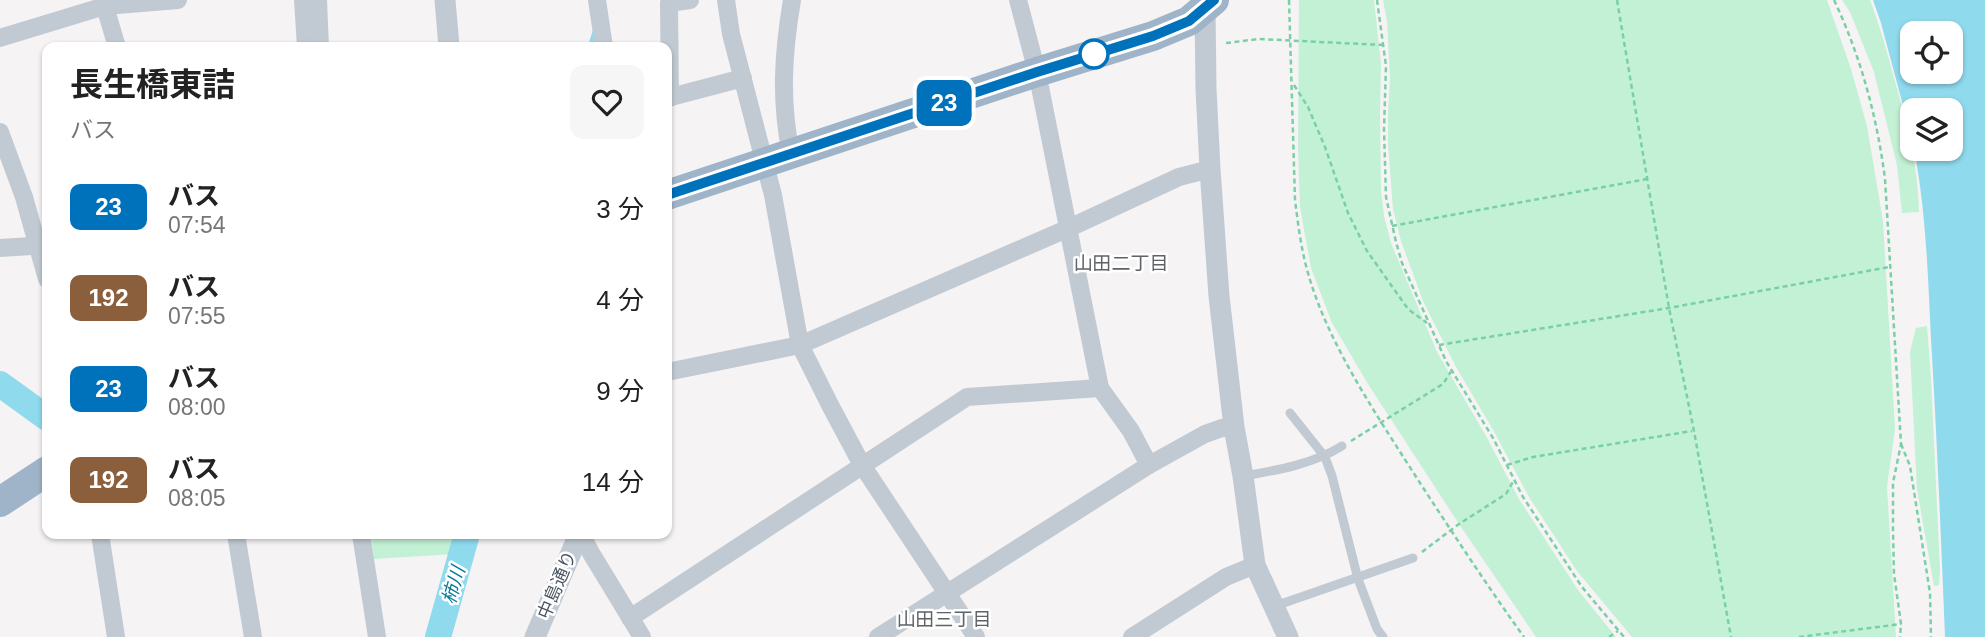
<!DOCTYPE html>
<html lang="ja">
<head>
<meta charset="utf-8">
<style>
  body { margin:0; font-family:Helvetica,"Noto Sans JP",sans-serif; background:#f6f6f6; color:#222; height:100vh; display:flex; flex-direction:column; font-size:26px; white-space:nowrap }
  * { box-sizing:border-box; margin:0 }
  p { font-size:23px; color:#767676 }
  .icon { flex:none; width:38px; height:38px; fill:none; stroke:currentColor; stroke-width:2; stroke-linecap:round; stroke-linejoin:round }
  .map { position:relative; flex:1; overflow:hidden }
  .side { position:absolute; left:42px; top:42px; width:630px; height:497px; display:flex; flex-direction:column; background:#fff; border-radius:14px; box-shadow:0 2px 5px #0004 }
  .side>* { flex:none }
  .badge { padding:0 14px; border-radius:10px; font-size:24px; line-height:46px }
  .controls { position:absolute; left:1900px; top:21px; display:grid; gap:14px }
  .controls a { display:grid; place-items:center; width:63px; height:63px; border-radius:14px; background:#fff; box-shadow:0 2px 5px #0004; font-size:35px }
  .map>.badge { position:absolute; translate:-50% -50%; box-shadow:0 0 0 4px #fff }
  .round { display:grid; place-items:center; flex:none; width:74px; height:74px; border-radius:14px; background:#f6f6f6 }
  .overview { display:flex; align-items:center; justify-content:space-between; height:119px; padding:0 28px }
  h1 { font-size:33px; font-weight:700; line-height:52px }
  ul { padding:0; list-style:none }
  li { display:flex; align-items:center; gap:21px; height:91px; padding:0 28px }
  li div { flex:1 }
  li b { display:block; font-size:26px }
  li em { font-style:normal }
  li .badge { min-width:77px; font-weight:700; text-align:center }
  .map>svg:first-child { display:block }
  .green { fill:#c3f1d5 }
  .water { fill:#90daee; fill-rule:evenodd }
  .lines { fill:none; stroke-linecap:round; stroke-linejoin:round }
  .stream { stroke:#90daee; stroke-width:4.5 }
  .river { stroke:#90daee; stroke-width:26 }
  .path { stroke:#7ad0a6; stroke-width:2.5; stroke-dasharray:5 3.5; stroke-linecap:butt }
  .service { stroke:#c1cad2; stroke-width:9 }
  .minor { stroke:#c1cad2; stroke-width:18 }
  .tertiary { stroke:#c1cad2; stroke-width:21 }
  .trunk { stroke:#9fb4c9; stroke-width:30 }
  .line-casing { stroke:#fff; stroke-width:16 }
  .line { stroke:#0072bc; stroke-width:10 }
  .stop-dot { fill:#fff; stroke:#0072bc; stroke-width:3.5 }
  .labels { text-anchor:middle; stroke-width:5; stroke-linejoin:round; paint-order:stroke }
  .street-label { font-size:18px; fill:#4a5661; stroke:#fff }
  .neighbourhood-label { font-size:19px; fill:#5f6368; stroke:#fff }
  .water-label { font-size:19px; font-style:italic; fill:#0c7c9b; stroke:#fff }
</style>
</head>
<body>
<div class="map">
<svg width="1985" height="637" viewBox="0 0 1985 637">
  <rect width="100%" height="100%" fill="#f5f3f3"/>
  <!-- green -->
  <g class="green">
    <polygon points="1299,0 1374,0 1381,64 1380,114 1381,190 1384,216 1391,243 1437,352 1486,436 1519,499 1578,590 1616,637 1536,637 1459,524 1368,384 1332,323 1311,268 1300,207 1298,148"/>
    <polygon points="1383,0 1827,0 1851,69 1867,126 1883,221 1895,429 1887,487 1896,637 1632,637 1577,571 1529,497 1492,428 1456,367 1423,301 1401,241 1393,209 1388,144 1388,112 1390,79 1387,21"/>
    <path d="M1842 0H1870C1880 26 1887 52 1894 78 1907 123 1918 166 1919 212L1902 213 1897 165 1874 72 1850 12Z"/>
    <polygon points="1927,326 1931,378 1940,571 1939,585 1934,586 1917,489 1910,352 1916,328"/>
    <polygon points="371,534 459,534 454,554 374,559"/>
  </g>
  <!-- water -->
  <path class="water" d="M1873 0H1985V637H1945C1941 538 1937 438 1931 339 1928 276 1926 211 1914 149H1951V110H1913V143L1881 23ZM1913 33H1951V72H1913Z"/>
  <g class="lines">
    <!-- stream -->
    <polyline class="stream" points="590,47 595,31"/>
    <!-- river -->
    <g class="river">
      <polyline points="0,384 47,418"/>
      <polyline points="438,637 467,534"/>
    </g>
    <!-- path -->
    <g class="path">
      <path d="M1289 0 1295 200C1298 224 1301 249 1308 273 1328 345 1380 420 1420 483 1454 535 1488 587 1524 637"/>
      <polyline points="1377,0 1386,66 1384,129 1386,197 1396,242 1402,263 1446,361 1493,438 1523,497 1582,587 1624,637"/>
      <polyline points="1617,0 1669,308 1694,431 1731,637"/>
      <path d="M1834 0C1861 57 1877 117 1885 179L1901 444 1893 483V530L1894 574 1901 624 1900 637"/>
      <polyline points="1226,43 1259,39 1383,45"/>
      <polyline points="1294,85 1308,107 1325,147 1348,213 1367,251 1408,309 1427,323"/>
      <polyline points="1392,226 1647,179"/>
      <polyline points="1439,345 1669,308 1889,267"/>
      <polyline points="1351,441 1443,384 1452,370"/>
      <polyline points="1901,444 1910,466 1930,593 1931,637"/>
      <polyline points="1507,465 1533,457 1692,431"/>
      <polyline points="1422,552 1459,524 1506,494 1514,480"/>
      <polyline points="1609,637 1618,631"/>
      <polyline points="1799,637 1901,624"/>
    </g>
    <!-- service -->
    <g class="service">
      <polyline points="1290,413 1325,457 1332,476 1358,579 1377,629 1383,637"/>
      <path d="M1244 476C1278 470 1313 464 1342 446"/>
      <polyline points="1275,606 1413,558"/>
    </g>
    <!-- minor -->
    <g class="minor">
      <polyline points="103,0 117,47"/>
      <polyline points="303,0 306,47"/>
      <polyline points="318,0 320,47"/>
      <polyline points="597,0 604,47"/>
      <polyline points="726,0 731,34 773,195 800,345 830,405 862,465 976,637"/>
      <polyline points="1018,0 1037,72 1100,388 1131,431 1149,465"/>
      <polyline points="0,38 105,6 178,0"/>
      <polyline points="667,98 743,78"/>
      <polyline points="670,98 669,3 690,0"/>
      <polyline points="0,132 24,197 47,279"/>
      <path d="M791 154C780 100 783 54 792 0"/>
      <polyline points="0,248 47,245"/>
      <polyline points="667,372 800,345 1069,228 1179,177 1210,169"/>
      <polyline points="100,534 116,637"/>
      <polyline points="236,534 253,637"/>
      <polyline points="361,534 377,637"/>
      <polyline points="581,534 591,553 642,637"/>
      <polyline points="630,618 967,397 1100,388"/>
      <polyline points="878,637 1149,465 1205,434 1222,428 1234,427"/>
      <polyline points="1132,637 1226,577 1255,565"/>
    </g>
    <!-- tertiary -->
    <g class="tertiary">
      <polyline points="445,0 449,47"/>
      <polyline points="1205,6 1206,89 1210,169 1219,296 1234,427 1243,476 1255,565 1288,637"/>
      <polyline points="535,637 579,534"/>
    </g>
    <!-- trunk -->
    <g class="trunk">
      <polyline points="667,195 1037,72 1153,36 1189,21 1214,0"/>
      <polyline points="0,502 47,471"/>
    </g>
  </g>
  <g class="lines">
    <defs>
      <polyline id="line" points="667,195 1037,72 1153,36 1189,21 1214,0"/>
    </defs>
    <!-- line casing -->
    <use href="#line" class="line-casing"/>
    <!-- line -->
    <use href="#line" class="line"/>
  </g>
  <!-- markers -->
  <circle class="stop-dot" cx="1094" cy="54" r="14"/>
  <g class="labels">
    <!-- street labels -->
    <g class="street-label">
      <text transform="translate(557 585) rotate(-67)" y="6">中島通り</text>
    </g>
    <!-- neighbourhood labels -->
    <g class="neighbourhood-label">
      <text x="1121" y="270">山田二丁目</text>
      <text x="944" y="626">山田三丁目</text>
    </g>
    <!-- water labels -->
    <g class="water-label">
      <text transform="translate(453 585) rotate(-74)" y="7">柿川</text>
    </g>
  </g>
</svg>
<div class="controls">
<a><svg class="icon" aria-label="locate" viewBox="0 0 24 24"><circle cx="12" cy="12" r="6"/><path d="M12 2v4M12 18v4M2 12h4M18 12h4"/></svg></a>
<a><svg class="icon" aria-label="layers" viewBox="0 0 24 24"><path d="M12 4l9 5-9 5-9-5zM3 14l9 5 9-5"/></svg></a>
</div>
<b class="badge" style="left:944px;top:103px;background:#0072bc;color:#fff">23</b>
<section class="side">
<div class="overview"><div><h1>長生橋東詰</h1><p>バス</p></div><a class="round"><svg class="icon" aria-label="heart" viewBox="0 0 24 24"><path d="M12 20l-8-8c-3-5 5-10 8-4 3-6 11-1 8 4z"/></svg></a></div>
<ul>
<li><span class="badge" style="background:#0072bc;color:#fff">23</span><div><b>バス</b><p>07:54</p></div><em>3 分</em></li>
<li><span class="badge" style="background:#8b5e3c;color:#fff">192</span><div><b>バス</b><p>07:55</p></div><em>4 分</em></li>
<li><span class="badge" style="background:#0072bc;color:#fff">23</span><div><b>バス</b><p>08:00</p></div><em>9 分</em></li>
<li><span class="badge" style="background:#8b5e3c;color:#fff">192</span><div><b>バス</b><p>08:05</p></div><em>14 分</em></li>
</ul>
</section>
</div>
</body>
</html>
